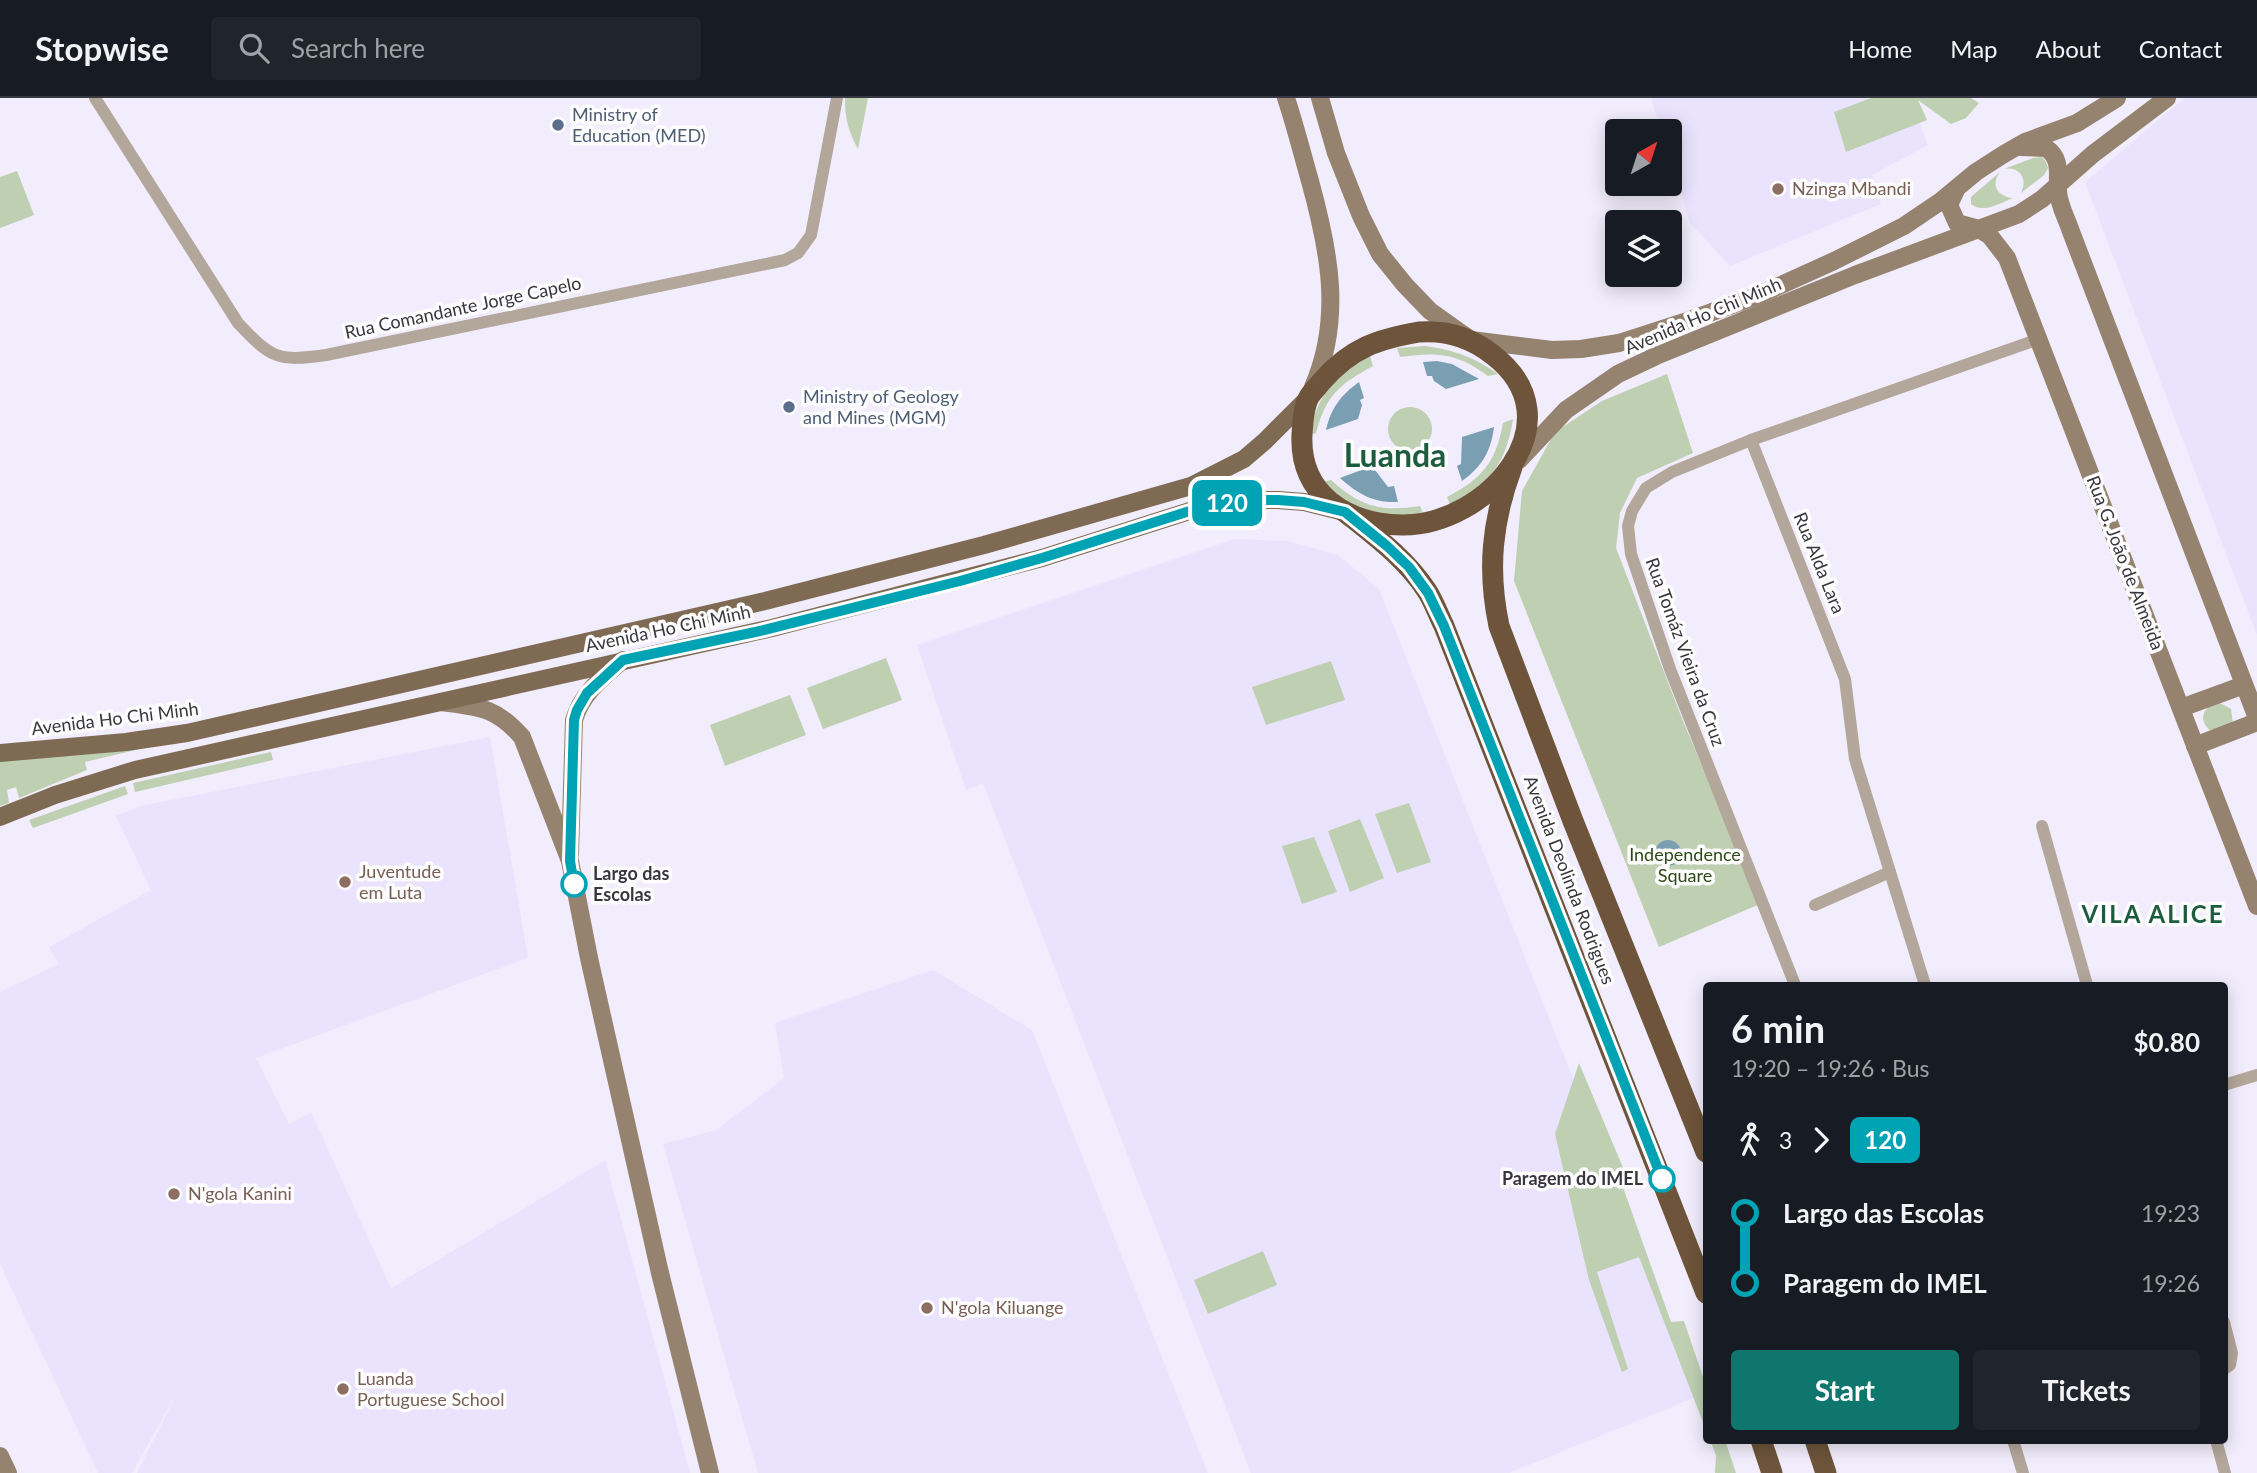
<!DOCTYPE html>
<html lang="en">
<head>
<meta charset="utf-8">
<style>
  body { margin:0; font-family:Lato,sans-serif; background:#20242c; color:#f1f3f6; height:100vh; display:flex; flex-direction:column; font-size:26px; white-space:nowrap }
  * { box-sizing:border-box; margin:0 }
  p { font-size:23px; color:#9ea1a6 }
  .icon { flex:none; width:38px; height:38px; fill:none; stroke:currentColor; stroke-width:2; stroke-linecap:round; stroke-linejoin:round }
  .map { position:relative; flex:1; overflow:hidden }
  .side { position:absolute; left:1703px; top:884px; width:525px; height:462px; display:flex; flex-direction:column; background:#171b24; border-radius:7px; box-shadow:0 4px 18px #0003 }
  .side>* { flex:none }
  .badge { padding:0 14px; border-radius:10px; font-size:24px; line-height:46px }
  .needle { width:46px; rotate:39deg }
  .buttons { position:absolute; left:1605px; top:21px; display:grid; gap:14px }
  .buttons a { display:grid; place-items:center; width:77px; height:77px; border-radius:7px; background:#171b24; box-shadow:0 4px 18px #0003; font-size:35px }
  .map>.badge { position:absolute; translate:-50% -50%; box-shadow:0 0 0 4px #fff }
  .legs { display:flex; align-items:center; gap:10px; height:77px; padding:0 28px; font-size:23px }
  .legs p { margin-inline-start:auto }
  .summary { display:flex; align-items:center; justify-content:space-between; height:119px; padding:0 28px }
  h1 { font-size:38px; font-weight:700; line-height:52px }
  .action { display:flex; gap:14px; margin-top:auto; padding:14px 28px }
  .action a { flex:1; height:80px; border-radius:7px; background:#0f766e; color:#fff; font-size:28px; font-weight:700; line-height:80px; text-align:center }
  .action a+a { background:#20242c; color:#f1f3f6 }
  ul { padding:0 28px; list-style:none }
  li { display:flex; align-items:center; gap:24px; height:70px; font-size:26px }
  li i { display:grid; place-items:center; width:10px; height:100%; margin:0 9px; background:currentColor }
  li i::after { content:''; width:18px; height:18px; margin:-9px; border:5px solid; border-radius:50%; background:#171b24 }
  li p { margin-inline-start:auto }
  li:first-child i { background:linear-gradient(#0000 50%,currentColor 0) }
  li:last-child i { background:linear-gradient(currentColor 50%,#0000 0) }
  header { display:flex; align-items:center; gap:42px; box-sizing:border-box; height:98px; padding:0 35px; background:#171b24; border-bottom:2px solid #363941 }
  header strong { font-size:33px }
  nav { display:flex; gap:38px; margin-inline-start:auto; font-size:24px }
  .search { width:490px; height:63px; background:#20242c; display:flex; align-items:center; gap:18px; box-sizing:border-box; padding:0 24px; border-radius:7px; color:#9ea1a6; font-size:26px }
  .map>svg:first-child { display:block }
  .built { fill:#eae3fd }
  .green { fill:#becfb2 }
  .water { fill:#7a9fb3 }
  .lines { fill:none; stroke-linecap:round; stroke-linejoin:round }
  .street { stroke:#b3a69a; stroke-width:12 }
  .secondary { stroke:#958370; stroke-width:18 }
  .primary { stroke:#7f6a53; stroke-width:18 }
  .highway { stroke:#6d543a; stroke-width:21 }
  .line-1-casing { stroke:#fff; stroke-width:16 }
  .line-1 { stroke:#00a3b4; stroke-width:10 }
  .service-dot { fill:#5c6f8a; stroke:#fdfdfd; stroke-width:2.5 }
  .education-dot { fill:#8d6e63; stroke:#fdfdfd; stroke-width:2.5 }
  .stop-1-dot { fill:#fff; stroke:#00a3b4; stroke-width:3.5 }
  .labels { text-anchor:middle; stroke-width:7; stroke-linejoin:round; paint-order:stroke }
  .service-label { font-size:18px; fill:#4e5e75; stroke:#fdfdfd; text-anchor:start }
  .education-label { font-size:18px; fill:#785e54; stroke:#fdfdfd; text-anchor:start }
  .street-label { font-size:18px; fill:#39363e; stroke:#fdfdfd }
  .park-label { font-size:18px; fill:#2e4817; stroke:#fdfdfd }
  .stop-label { font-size:18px; font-weight:bold; fill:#39363e; stroke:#fdfdfd; text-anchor:start }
  .district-label { font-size:24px; font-weight:bold; letter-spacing:2px; fill:#1d5c3f; stroke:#fdfdfd }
  .town-label { font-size:32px; font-weight:bold; fill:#1d5c3f; stroke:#fdfdfd }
</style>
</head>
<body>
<header>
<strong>Stopwise</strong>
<div class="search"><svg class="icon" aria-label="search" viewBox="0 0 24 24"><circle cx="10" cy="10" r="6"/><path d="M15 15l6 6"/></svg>Search here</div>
<nav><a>Home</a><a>Map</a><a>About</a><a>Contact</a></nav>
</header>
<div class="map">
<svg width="2257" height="1375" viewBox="0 0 2257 1375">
  <rect width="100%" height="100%" fill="#f1edfc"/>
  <!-- built -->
  <g class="built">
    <polygon points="1651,0 1910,0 1928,47 1872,77 1881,106 1730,168 1690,125 1670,60 1670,33 1661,33"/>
    <polygon points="2185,0 2257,0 2257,537 2085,84"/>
    <polygon points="1235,441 1287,443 1338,457 1379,491 1699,1298 1509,1375 1251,1375 983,685 966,692 917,547"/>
    <polygon points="490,639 528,860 256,960 289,1026 311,1014 391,1190 605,1062 690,1375 137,1375 178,1293 132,1375 98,1375 0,1166 0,894 59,866 49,849 151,792 116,718 140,708"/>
    <polygon points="933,872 1032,932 1208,1375 758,1375 663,1046 716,1032 784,980 775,925"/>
  </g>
  <!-- green -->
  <g class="green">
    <path d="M845 0H868L858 51C848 33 845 20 845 0Z"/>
    <polygon points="1871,0 1971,0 1979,5 1966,20 1951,26 1918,2 1927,22 1846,54 1834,14"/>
    <path d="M2042 59 2046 64 2048 70 2044 77 2021 95C2028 81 2020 68 2004 71L2033 60Z"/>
    <polygon points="17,73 34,117 0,130 0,79"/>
    <path d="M2000 74C1990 87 1998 99 2013 100 2000 105 1984 116 1971 106V99Z"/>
    <path d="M1425 248C1454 252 1474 259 1498 276L1488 278C1457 255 1437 254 1400 259L1397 250Z"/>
    <path d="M1370 258 1373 268C1340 286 1326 297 1316 335L1309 337C1319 294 1333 280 1370 258Z"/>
    <polygon points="1667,276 1693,355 1637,380 1620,415 1616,450 1683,623 1760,806 1659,849 1514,483 1522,393 1555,334 1602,303"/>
    <circle cx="1410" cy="331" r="22"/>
    <path d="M1513 321C1506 366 1489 386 1451 409L1447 399C1483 380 1496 364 1503 325Z"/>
    <path d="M1331 382C1361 409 1381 414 1420 408L1424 418 1368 416 1342 403 1322 384Z"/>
    <polygon points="886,560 902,602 823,631 807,590"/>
    <polygon points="1331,563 1345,602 1266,627 1252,589"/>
    <polygon points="790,597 806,637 725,668 710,627"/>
    <path d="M2218 604 2231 611 2233 626 2211 633C2197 622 2203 609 2218 604Z"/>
    <polygon points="174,643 85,664 87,672 19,700 16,689 7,692 9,705 0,708 0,662"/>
    <polygon points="271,654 273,662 135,694 133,685"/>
    <polygon points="125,688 128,696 33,730 29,722"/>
    <polygon points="1409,705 1431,764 1397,775 1375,716"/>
    <polygon points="1360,721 1384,780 1350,794 1328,733"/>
    <polygon points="1314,739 1337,794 1302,806 1282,748"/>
    <polygon points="1579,965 1624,1072 1620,1081 1671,1224 1684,1223 1706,1288 1706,1332 1639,1159 1597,1174 1628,1271 1622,1274 1589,1182 1555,1036"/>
    <polygon points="1263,1153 1277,1187 1208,1216 1194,1182"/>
    <polygon points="1710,1342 1725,1342 1736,1375 1715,1375 1716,1357"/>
  </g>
  <!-- water -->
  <g class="water">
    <polygon points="1437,263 1452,266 1479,281 1446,291 1434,283 1432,278 1427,278 1423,264"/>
    <path d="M1359 284 1364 300 1360 302 1362 307 1358 321 1326 332C1331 310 1341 297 1359 284Z"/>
    <path d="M1494 329C1491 353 1482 369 1462 383L1457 368 1461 366 1462 339Z"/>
    <path d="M1372 368 1388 389 1394 388 1398 404C1373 405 1358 396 1340 380Z"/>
    <circle cx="1668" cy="755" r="13"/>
  </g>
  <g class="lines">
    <!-- street -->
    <g class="street">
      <path d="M95 0 238 225C271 260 277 264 326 257L785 162 798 155 811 137 837 0"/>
      <polyline points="1751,342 1845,581 1855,661 1925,887"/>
      <polyline points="2042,728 2087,887"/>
      <polyline points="1815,807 1890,774"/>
      <polyline points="1795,887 1670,571 1631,456 1628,428 1632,413 1646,390 1672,374 1751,342 2039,241"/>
      <polyline points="2224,987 2257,977"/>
      <polyline points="2224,1224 2232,1255 2230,1267 2224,1271"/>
      <polyline points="2013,1342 2023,1375"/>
      <polyline points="2216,1342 2225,1375"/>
    </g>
    <!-- secondary -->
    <g class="secondary">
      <path d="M1286 0C1295 27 1302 55 1310 83 1329 152 1343 220 1313 289"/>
      <polyline points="1320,0 1336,55 1361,118 1380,156 1405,187 1430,213 1471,242 1552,252 1581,251 1619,245 1687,223 1757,198 1834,163 1904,128 1941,103 1976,74 2004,56 2025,44 2077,25 2117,0"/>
      <path d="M2021 49 2046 50C2062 61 2057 75 2058 92 2058 105 2066 119 2070 131L2257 620"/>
      <polyline points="1956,92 1949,107 1957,125 1979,131 1990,138 2007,160 2257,808"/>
      <polyline points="1519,362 1566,312 1618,276 1656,258 1855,177 2019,116 2042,101 2093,56 2167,0"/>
      <path d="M441 604C479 609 496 609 522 639L570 763 589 860 660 1175 710 1375"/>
      <polyline points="2181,610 2244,587"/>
      <polyline points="2195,648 2257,624"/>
      <path d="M570 756 574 622C582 595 602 580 623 562"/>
      <polyline points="0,1358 8,1375"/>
    </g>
    <!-- primary -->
    <g class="primary">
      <polyline points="0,655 126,644 187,635 765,503 984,447 1191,388 1244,361 1265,343 1309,299"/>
      <polyline points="0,719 55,697 135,672 772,530 1042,460 1196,411 1252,402 1278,402 1304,404 1340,413"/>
    </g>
    <!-- highway -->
    <g class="highway">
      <path d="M1419 234C1447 232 1472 240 1493 257 1579 323 1487 428 1402 427 1346 426 1299 396 1302 336 1303 325 1303 310 1309 299 1312 294 1318 288 1322 283 1351 250 1378 241 1419 234Z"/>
      <path d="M1512 369C1492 423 1487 471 1499 528L1573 723 1706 1054"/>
      <path d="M1345 414C1375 438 1406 461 1427 493 1434 504 1438 516 1444 528L1706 1195"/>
      <polyline points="1761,1342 1772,1375"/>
      <polyline points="1815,1342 1826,1375"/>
    </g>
  </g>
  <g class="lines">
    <defs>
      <polyline id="line-1" points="574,786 570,763 574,622 577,612 587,595 623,562 760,533 960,483 1042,460 1196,411 1252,402 1278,402 1304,404 1345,414 1387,448 1409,469 1428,495 1444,528 1662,1081"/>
    </defs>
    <!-- line-1 casing -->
    <use href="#line-1" class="line-1-casing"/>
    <!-- line-1 -->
    <use href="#line-1" class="line-1"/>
  </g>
  <!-- markers -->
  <g class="service-dot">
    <circle cx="558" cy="27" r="7"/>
    <circle cx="789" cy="309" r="7"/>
  </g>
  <g class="education-dot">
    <circle cx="1778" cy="91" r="7"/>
    <circle cx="345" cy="784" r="7"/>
    <circle cx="174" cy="1096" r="7"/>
    <circle cx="927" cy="1210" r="7"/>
    <circle cx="343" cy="1291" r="7"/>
  </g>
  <g class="stop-1-dot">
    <circle cx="574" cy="786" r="12"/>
    <circle cx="1662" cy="1081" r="12"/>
  </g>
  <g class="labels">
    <!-- service labels -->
    <g class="service-label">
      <text x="572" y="23">Ministry of<tspan x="572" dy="21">Education (MED)</tspan></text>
      <text x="803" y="305">Ministry of Geology<tspan x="803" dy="21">and Mines (MGM)</tspan></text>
    </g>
    <!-- education labels -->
    <g class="education-label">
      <text x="1792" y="97">Nzinga Mbandi</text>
      <text x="359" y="780">Juventude<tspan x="359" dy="21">em Luta</tspan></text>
      <text x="188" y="1102">N'gola Kanini</text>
      <text x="941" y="1216">N'gola Kiluange</text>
      <text x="357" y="1287">Luanda<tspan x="357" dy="21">Portuguese School</tspan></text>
    </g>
    <!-- street labels -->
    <g class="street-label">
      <text transform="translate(463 210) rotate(-12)" y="6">Rua Comandante Jorge Capelo</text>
      <text transform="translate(1703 218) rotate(-23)" y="6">Avenida Ho Chi Minh</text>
      <text transform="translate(1819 465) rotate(68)" y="6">Rua Alda Lara</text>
      <text transform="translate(2125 465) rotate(69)" y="6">Rua G. João de Almeida</text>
      <text transform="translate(668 531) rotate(-12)" y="6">Avenida Ho Chi Minh</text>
      <text transform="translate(1685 554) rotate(70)" y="6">Rua Tomáz Vieira da Cruz</text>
      <text transform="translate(115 621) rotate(-7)" y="6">Avenida Ho Chi Minh</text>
      <text transform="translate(1569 782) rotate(69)" y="6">Avenida Deolinda Rodrigues</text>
    </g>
    <!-- park labels -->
    <g class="park-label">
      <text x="1685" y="763">Independence<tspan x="1685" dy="21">Square</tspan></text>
    </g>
    <!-- stop labels -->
    <g class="stop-label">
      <text x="593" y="782">Largo das<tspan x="593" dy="21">Escolas</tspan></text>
      <text x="1643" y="1087" text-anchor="end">Paragem do IMEL</text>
    </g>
    <!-- district labels -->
    <g class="district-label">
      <text x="2153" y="825">VILA ALICE</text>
    </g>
    <!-- town labels -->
    <g class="town-label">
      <text x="1395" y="369">Luanda</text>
    </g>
  </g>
</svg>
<div class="buttons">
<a><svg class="needle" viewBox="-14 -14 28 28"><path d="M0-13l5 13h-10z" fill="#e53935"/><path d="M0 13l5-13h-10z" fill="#9ea1a6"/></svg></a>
<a><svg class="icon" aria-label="layers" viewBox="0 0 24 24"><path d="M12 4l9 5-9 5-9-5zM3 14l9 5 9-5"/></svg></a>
</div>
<b class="badge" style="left:1227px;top:405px;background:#00a3b4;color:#fff">120</b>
<section class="side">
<div class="summary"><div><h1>6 min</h1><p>19:20 – 19:26 · Bus</p></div><b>$0.80</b></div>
<div class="legs"><svg class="icon" aria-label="walk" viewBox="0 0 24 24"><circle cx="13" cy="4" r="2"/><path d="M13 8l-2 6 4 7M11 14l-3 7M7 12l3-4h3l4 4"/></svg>3<svg class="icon" aria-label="forward" viewBox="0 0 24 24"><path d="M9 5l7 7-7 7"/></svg><b class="badge" style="background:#00a3b4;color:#fff">120</b></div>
<ul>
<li><i style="color:#00a3b4"></i><b>Largo das Escolas</b><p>19:23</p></li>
<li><i style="color:#00a3b4"></i><b>Paragem do IMEL</b><p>19:26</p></li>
</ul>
<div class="action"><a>Start</a><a>Tickets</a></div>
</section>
</div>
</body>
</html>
